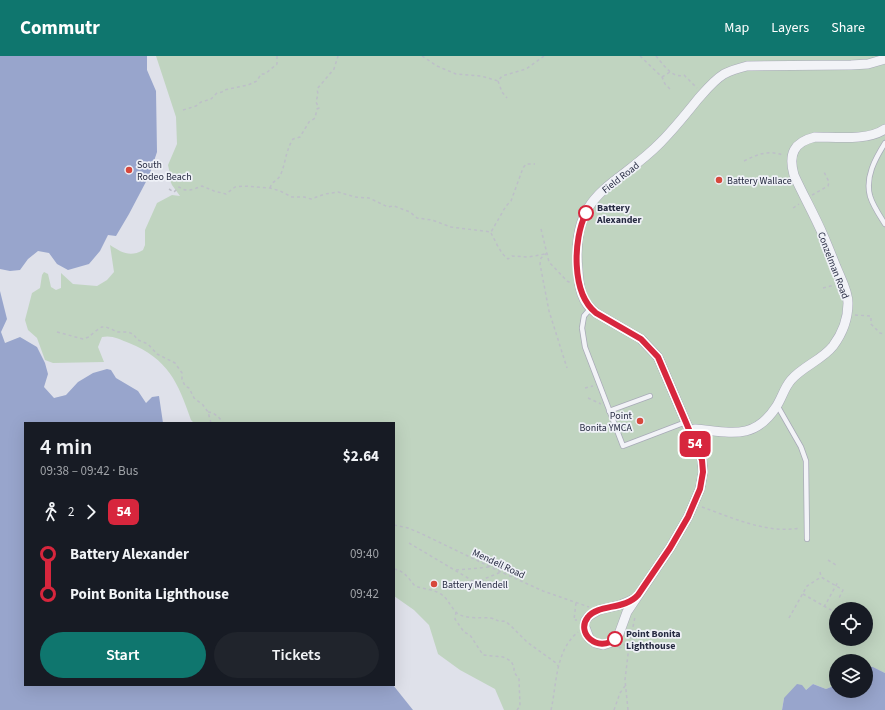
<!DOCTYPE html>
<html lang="en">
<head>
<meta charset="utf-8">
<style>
  body { margin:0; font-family:"Source Sans 3",sans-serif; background:#20242c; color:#f1f3f6; height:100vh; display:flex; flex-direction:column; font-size:15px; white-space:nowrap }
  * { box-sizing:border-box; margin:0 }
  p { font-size:13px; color:#9ea1a6 }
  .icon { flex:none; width:22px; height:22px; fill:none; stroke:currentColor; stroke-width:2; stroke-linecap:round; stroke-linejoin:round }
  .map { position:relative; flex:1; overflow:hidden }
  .drawer { position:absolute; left:24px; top:366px; width:371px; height:264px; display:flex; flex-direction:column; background:#171b24; border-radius:0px; box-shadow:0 4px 16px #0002 }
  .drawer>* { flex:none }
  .badge { padding:0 8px; border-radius:6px; font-size:14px; line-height:26px }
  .controls { position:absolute; left:829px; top:546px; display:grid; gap:8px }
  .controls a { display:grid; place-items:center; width:44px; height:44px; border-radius:50%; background:#171b24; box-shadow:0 4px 16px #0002; font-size:20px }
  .map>.badge { position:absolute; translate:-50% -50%; box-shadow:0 0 0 2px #fff }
  .legs { display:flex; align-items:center; gap:6px; height:44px; padding:0 16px; font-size:13px }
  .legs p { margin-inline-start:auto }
  .overview { display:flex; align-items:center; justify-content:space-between; height:68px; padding:0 16px }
  h1 { font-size:22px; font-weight:600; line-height:30px }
  .primary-button { display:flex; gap:8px; margin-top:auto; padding:8px 16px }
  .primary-button a { flex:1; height:46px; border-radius:24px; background:#0f766e; color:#fff; font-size:16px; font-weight:600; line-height:46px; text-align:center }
  .primary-button a+a { background:#20242c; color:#f1f3f6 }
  ul { padding:0 16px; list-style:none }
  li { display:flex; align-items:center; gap:14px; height:40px; font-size:15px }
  li i { display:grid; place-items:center; width:6px; height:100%; margin:0 5px; background:currentColor }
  li i::after { content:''; width:10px; height:10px; margin:-5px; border:3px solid; border-radius:50%; background:#171b24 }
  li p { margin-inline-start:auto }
  li:first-child i { background:linear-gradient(#0000 50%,currentColor 0) }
  li:last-child i { background:linear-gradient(currentColor 50%,#0000 0) }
  header { display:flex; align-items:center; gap:24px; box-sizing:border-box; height:56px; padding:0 20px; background:#0f766e; color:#fff }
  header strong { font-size:19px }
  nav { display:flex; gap:22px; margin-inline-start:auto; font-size:14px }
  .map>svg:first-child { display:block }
  .green { fill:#c0d4c0; fill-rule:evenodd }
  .water { fill:#98a5cc }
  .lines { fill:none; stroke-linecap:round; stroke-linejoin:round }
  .lane-casing { stroke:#a8aab8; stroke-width:6 }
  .street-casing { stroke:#a8aab8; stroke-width:10 }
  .path { stroke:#bdbfc8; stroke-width:1.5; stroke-dasharray:3 3; stroke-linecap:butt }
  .lane { stroke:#f2f3f7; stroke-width:4.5 }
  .street { stroke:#f2f3f7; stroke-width:9 }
  .line-1-casing { stroke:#fff; stroke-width:9 }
  .line-1 { stroke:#d7263d; stroke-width:6 }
  .poi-dot { fill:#d7483c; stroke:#eff1f7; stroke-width:1.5 }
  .stop-1-dot { fill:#fff; stroke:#d7263d; stroke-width:2 }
  .labels { text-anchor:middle; stroke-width:3.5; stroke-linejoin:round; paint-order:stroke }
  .poi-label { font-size:10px; fill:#272b42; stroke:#eff1f7; text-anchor:start }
  .street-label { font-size:10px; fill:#272b42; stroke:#eff1f7 }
  .stop-label { font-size:10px; font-weight:bold; fill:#272b42; stroke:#eff1f7; text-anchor:start }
</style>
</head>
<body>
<header>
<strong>Commutr</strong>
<nav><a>Map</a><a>Layers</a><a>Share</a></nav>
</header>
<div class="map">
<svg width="885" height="654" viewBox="0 0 885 654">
  <rect width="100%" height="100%" fill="#dfe1ea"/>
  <!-- green -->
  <path class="green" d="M156 0H885V617L873 611 866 610V605H836V629L826 633 813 628 806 634 784 642 782 654H504L495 633 460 614 438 598 429 569 414 554 394 540V367H194L191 364C178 326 168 303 129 287 119 283 112 279 102 281L98 291 104 306 53 307 45 304 37 282 28 274 25 264 32 237 40 232 42 219 44 216 48 218 51 231 56 234 61 232V217L73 228 97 230 107 224 114 216 110 189C121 196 130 202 143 194L145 189V174L157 147 172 139 180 140 172 129 169 122 170 118 168 109 177 88 176 61ZM836 553H866V583H836Z"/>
  <!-- water -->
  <g class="water">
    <polygon points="0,0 147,0 147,14 156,35 157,96 149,120 129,158 116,180 108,179 100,195 89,208 68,214 57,208 49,197 38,195 28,203 20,214 10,215 0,213"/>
    <polygon points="0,235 7,263 1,276 5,287 20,281 37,291 45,307 48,318 44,331 54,342 66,339 78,326 93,317 107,313 111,314 116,322 138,335 146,347 152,341 159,340 163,367 25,367 25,629 393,629 413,654 0,654"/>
    <polygon points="866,610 873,611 885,617 885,654 782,654 784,642 797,628 802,629 806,634 813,628 826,633 836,629 836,635 866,635"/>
  </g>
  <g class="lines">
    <defs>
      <g id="lane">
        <path d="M885 87C875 103 865 121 870 140 873 150 880 160 885 168"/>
        <polyline points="590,253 584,260 582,272 585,291 623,390 686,366"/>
        <polyline points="777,349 801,391 806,405 807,483"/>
        <polyline points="609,355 650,340"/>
      </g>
      <g id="street">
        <path d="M690 375 695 373C730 376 754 385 776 351 782 342 784 332 791 324 803 310 822 304 833 290 842 278 848 262 848 247 848 235 841 223 837 213 832 201 828 190 823 179 814 158 803 139 794 119 788 98 794 86 815 81 836 81 868 85 885 73"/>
        <path d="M636 542 620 549 599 554 589 560 585 565V571L589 582 595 587 603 589 612 586 619 578 627 556 670 492 688 461 700 433 703 416 702 404 658 301 641 283 596 257C581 246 579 231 578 214 570 135 616 132 660 87 674 73 686 58 698 43 706 34 714 24 724 18 732 14 739 12 747 10L851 9 868 8 885 3"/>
      </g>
    </defs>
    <!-- lane casing -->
    <use href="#lane" class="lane-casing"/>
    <!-- street casing -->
    <use href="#street" class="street-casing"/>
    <!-- path -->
    <g class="path">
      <polyline points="422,0 437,10 456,18 481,20 498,25 502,20 526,13 544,0"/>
      <polyline points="640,0 662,21 665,28 670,33"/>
      <path d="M656 0C663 8 672 23 684 19L697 32"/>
      <polyline points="662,21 670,16"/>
      <polyline points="498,25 502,36 507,42"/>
      <polyline points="183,54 196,50 201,46 211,43 217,37 222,36 224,34 248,29 257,25 261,18 265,18 277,8 277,0"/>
      <path d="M744 105C758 98 768 94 783 99"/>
      <path d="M270 132C272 125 277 125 280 120 286 107 285 96 293 83L300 81 309 66 315 62 317 53 319 52 316 46 318 38 317 33 334 13 338 0"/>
      <path d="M169 133 174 136 179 131C187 137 194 133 202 130L214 135 226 138 235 131 243 130 270 132 280 135 292 141H304L311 143 325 138 338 136 355 141 369 142 388 151 394 150 410 156 417 162 432 164 451 171 491 176 506 150 511 145 523 112 526 108H535"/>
      <polyline points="812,139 828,130 829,126 824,116"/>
      <polyline points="793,152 799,148"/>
      <polyline points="541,173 549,206 567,225 571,227"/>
      <path d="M491 177C496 186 500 197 508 203L512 200 528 201 545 198"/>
      <polyline points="547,197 541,202 540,208 549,255 567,312"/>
      <polyline points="823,232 835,229"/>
      <polyline points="855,259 871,260 871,268 880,277 885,278"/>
      <path d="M57 276 83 283 89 281C92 278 99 272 102 271H106L118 276H128L133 278 138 284 148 288 157 298 175 307 182 317V323L185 330 189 332 194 342 203 349 208 356 211 367"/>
      <polyline points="585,332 593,330"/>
      <polyline points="588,342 601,348"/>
      <path d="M208 356C214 356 220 362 223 367"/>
      <path d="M702 451C733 462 767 478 800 472"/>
      <polyline points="394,469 408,472 420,477 501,516 543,535 589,551"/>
      <polyline points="409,487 478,528 484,523 501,516"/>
      <polyline points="828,504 836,509"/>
      <path d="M394 513C405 515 408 522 415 530 423 533 431 533 439 537 447 541 449 548 455 555 462 564 480 561 490 562 497 563 496 566 505 565L510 569 527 586 556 607 558 610"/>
      <polyline points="456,514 490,511"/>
      <polyline points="820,516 821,521 843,534 838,544"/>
      <polyline points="803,538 836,557"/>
      <polyline points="576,547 574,564 577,564"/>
      <polyline points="824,551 838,526"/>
      <polyline points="456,556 455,563 464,576 470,579 483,599 503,601 511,605 514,611 514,616 519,623 520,650 517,654"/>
      <polyline points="832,559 836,553"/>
      <polyline points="789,562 807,530 821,521"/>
      <polyline points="619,591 620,592 624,589 629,590"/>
      <path d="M551 654C557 627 555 595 578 576"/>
      <polyline points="614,654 620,637 625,630"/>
      <polyline points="628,654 625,624 629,590 635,561"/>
    </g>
    <!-- lane -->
    <use href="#lane" class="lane"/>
    <!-- street -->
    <use href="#street" class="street"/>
  </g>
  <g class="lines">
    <defs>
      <path id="line-1" d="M586 157C573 183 571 237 596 257L641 283 658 301 702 404 703 416 700 433 688 461 670 492 638 539C625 554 598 548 588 561 575 577 598 597 615 583"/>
    </defs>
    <!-- line-1 casing -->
    <use href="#line-1" class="line-1-casing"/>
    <!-- line-1 -->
    <use href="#line-1" class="line-1"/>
  </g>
  <!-- markers -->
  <g class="poi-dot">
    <circle cx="129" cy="114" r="4"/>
    <circle cx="719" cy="124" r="4"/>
    <circle cx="640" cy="365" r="4"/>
    <circle cx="434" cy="528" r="4"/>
  </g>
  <g class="stop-1-dot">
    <circle cx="586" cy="157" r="7"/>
    <circle cx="615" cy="583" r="7"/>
  </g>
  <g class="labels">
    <!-- poi labels -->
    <g class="poi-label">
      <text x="137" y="112">South<tspan x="137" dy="12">Rodeo Beach</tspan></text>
      <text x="727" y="128">Battery Wallace</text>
      <text x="632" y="363" text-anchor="end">Point<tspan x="632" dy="12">Bonita YMCA</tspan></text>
      <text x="442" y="532">Battery Mendell</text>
    </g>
    <!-- street labels -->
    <g class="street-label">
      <text transform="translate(620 121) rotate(-38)" y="4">Field Road</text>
      <text transform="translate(834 209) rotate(69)" y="4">Conzelman Road</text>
      <text transform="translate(499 507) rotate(25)" y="4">Mendell Road</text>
    </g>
    <!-- stop labels -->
    <g class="stop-label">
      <text x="597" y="155">Battery<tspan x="597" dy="12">Alexander</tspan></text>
      <text x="626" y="581">Point Bonita<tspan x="626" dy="12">Lighthouse</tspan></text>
    </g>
  </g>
</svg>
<div class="controls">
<a><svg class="icon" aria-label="locate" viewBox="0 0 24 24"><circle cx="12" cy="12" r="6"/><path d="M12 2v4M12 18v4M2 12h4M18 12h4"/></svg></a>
<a><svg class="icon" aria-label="layers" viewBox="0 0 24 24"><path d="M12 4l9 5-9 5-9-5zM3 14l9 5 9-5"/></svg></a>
</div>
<b class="badge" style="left:695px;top:388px;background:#d7263d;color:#fff">54</b>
<section class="drawer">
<div class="overview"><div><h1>4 min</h1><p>09:38 – 09:42 · Bus</p></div><b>$2.64</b></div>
<div class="legs"><svg class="icon" aria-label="walk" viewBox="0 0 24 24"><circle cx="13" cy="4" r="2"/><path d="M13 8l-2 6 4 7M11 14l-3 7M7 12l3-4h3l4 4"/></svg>2<svg class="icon" aria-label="forward" viewBox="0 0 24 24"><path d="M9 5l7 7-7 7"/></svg><b class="badge" style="background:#d7263d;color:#fff">54</b></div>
<ul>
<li><i style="color:#d7263d"></i><b>Battery Alexander</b><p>09:40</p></li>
<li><i style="color:#d7263d"></i><b>Point Bonita Lighthouse</b><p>09:42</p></li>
</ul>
<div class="primary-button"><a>Start</a><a>Tickets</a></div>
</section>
</div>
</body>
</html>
